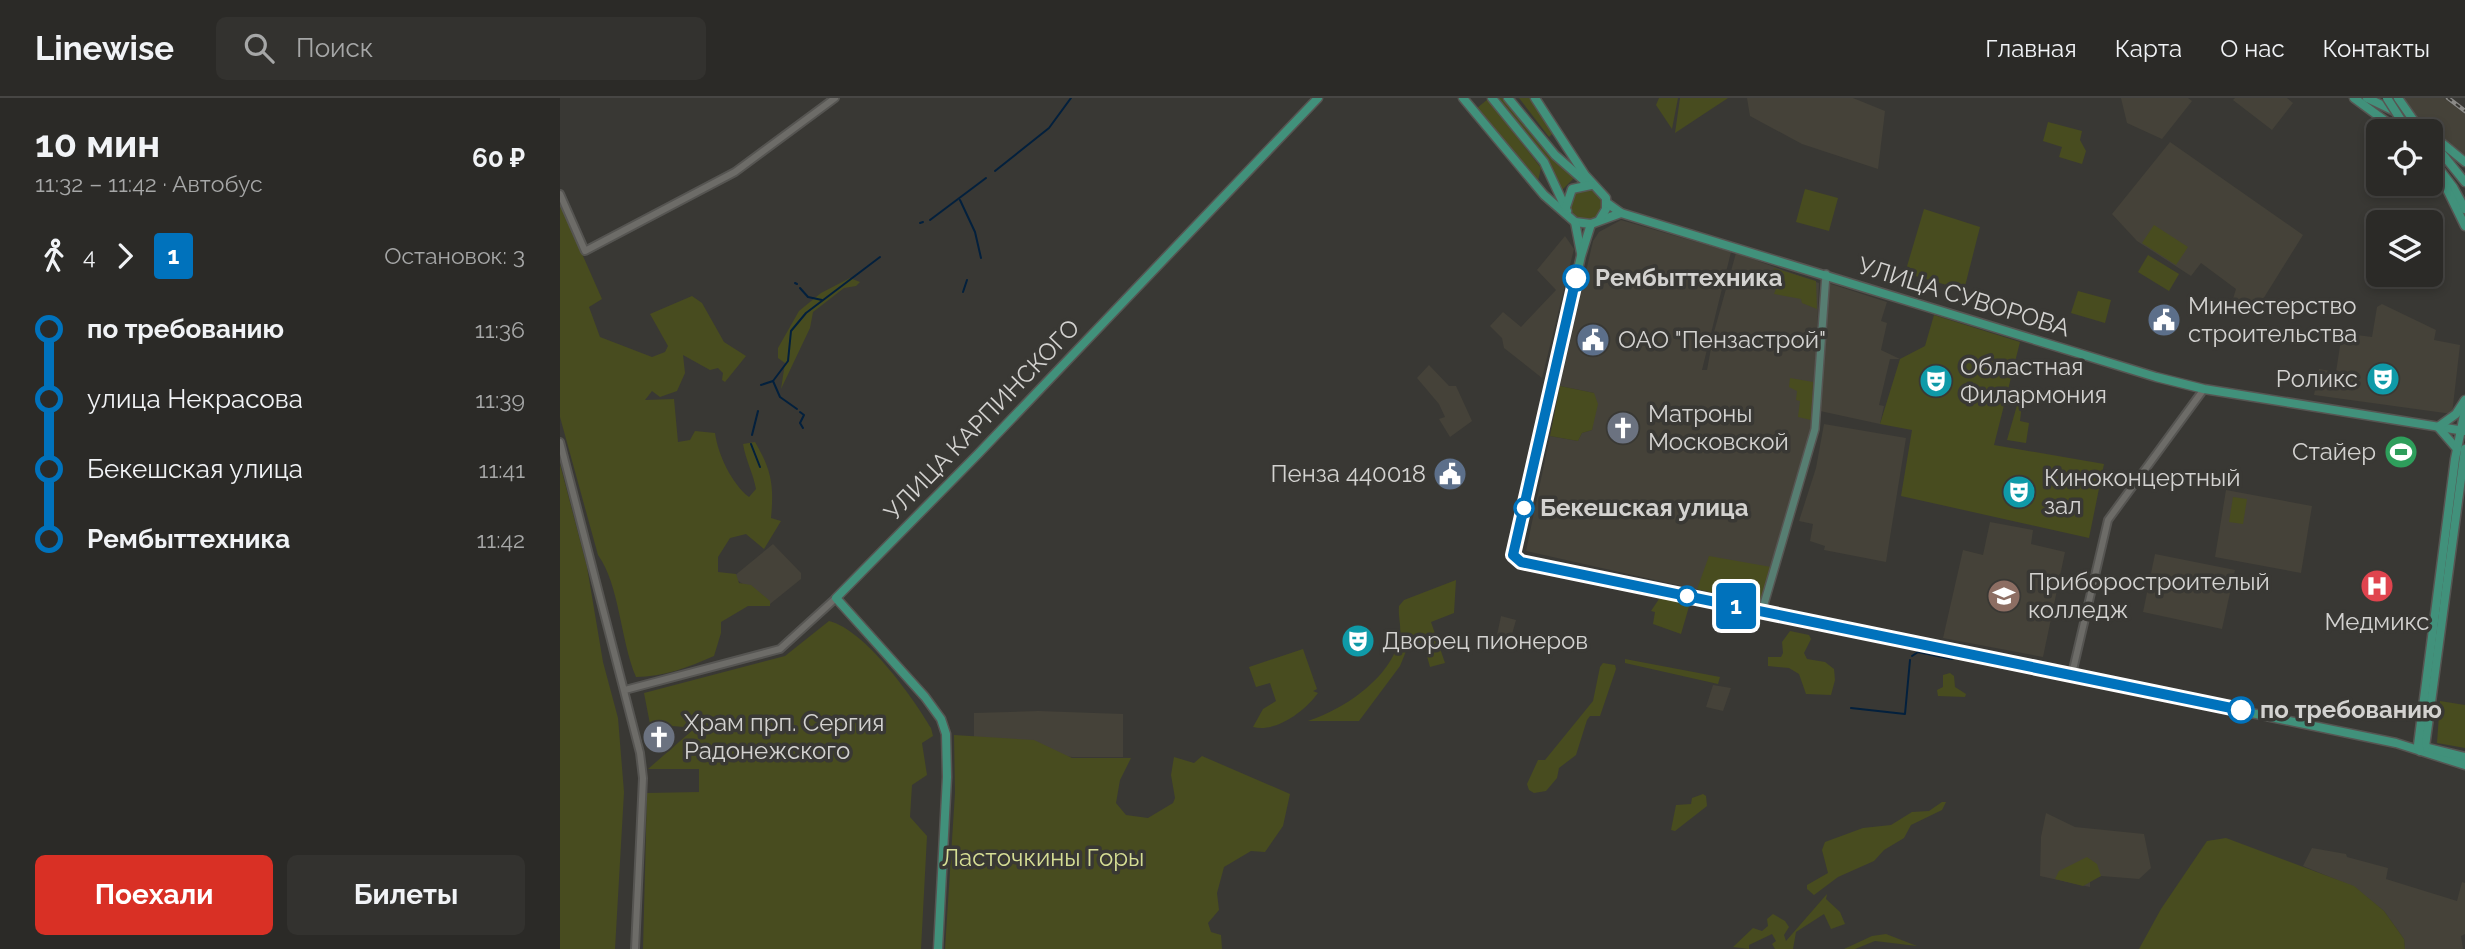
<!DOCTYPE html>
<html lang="ru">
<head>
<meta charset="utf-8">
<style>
  body { margin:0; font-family:Raleway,sans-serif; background:#33322f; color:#f1f3f6; height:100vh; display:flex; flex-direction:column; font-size:26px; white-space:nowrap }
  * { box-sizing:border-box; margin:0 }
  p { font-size:23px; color:#a6a7a7 }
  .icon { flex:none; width:38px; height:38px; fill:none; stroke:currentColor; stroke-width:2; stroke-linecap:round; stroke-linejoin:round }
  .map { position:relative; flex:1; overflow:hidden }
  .sheet { display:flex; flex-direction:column; background:#2b2a27; width:560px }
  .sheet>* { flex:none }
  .badge { padding:0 14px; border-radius:5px; font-size:24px; line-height:46px }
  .fabs { position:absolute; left:1806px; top:21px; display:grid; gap:14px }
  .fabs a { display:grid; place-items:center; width:77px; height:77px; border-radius:10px; background:#2b2a27; box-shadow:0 4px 10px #0003,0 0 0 2px #474644; font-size:35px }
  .map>.badge { position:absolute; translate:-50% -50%; box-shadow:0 0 0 4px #fff }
  .legs { display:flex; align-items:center; gap:10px; height:77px; padding:0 35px; font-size:23px }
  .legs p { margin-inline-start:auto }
  .summary { display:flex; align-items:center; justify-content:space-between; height:119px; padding:0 35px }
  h1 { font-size:38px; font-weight:700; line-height:52px }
  .action { display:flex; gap:14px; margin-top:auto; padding:14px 35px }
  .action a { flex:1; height:80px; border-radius:10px; background:#d93025; color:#fff; font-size:28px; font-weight:700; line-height:80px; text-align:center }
  .action a+a { background:#33322f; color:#f1f3f6 }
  ul { padding:0 35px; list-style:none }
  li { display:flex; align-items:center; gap:24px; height:70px; font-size:26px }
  li i { display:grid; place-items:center; width:10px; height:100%; margin:0 9px; background:currentColor }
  li i::after { content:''; width:18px; height:18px; margin:-9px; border:5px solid; border-radius:50%; background:#2b2a27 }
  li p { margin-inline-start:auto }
  li:first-child i { background:linear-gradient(#0000 50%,currentColor 0) }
  li:last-child i { background:linear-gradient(currentColor 50%,#0000 0) }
  header { display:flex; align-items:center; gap:42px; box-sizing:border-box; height:98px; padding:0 35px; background:#2b2a27; border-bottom:2px solid #474644 }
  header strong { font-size:33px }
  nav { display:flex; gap:38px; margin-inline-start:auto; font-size:24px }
  .search { width:490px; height:63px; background:#33322f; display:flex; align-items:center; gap:18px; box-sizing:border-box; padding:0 24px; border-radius:10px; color:#a6a7a7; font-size:26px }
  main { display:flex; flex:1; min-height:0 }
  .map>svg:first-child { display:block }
  .built { fill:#454239 }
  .green { fill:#484c1f }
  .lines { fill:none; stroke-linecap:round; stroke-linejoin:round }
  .stream { stroke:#03203d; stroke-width:2 }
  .tertiary-casing { stroke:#565552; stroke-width:10 }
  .secondary-casing { stroke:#565552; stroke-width:10 }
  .primary-casing { stroke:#565552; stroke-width:11 }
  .tertiary { stroke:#6d6c68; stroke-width:6 }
  .secondary { stroke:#577e72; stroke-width:7 }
  .primary { stroke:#41917b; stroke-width:8 }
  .rail-casing { stroke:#8b8a87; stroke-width:4.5 }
  .rail { stroke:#393834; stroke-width:2; stroke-dasharray:5; stroke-linecap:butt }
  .primary-bridge-casing { stroke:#565552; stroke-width:11; stroke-linecap:butt }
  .primary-bridge { stroke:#41917b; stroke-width:8 }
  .line-1-casing { stroke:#fff; stroke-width:16 }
  .line-1 { stroke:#0072bc; stroke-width:10 }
  .stop-1-dot { fill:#fff; stroke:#0072bc; stroke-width:3.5 }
  .labels { text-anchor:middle; stroke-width:7; stroke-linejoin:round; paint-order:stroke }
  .stop-label { font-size:24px; font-weight:bold; fill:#d3d2d0; stroke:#393834; text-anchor:start }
  .street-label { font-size:24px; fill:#d3d2d0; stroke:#393834 }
  .poi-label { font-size:24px; fill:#d3d2d0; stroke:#393834; text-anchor:start }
  .park-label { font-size:24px; fill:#d6de94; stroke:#393834 }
</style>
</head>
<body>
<header>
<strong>Linewise</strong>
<div class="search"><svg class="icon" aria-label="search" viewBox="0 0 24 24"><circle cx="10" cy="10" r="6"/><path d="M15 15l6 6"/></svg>Поиск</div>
<nav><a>Главная</a><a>Карта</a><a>О нас</a><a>Контакты</a></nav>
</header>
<main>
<section class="sheet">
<div class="summary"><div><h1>10 мин</h1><p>11:32 – 11:42 · Автобус</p></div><b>60 ₽</b></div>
<div class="legs"><svg class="icon" aria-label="walk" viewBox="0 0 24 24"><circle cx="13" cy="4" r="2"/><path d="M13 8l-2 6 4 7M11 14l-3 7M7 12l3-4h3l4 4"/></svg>4<svg class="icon" aria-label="forward" viewBox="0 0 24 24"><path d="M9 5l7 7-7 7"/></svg><b class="badge" style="background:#0072bc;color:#fff">1</b><p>Остановок: 3</p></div>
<ul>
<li><i style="color:#0072bc"></i><b>по требованию</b><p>11:36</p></li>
<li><i style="color:#0072bc"></i><span>улица Некрасова</span><p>11:39</p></li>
<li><i style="color:#0072bc"></i><span>Бекешская улица</span><p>11:41</p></li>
<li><i style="color:#0072bc"></i><b>Рембыттехника</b><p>11:42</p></li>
</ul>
<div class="action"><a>Поехали</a><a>Билеты</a></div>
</section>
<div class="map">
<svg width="1905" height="851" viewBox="0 0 1905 851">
  <rect width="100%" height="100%" fill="#393834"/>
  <!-- built -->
  <g class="built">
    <polygon points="1187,0 1293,0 1325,13 1318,71 1242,46 1190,18"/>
    <polygon points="1561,0 1628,0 1632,3 1602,41 1567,25"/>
    <polygon points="1675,0 1727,0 1733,5 1712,32 1673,2"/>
    <polygon points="1825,0 1884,0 1905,16 1905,58"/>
    <polygon points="1610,44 1743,137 1700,206 1689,213 1671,207 1676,191 1641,165 1631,178 1577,143 1552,116"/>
    <polygon points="1061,122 1171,154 1142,272 1147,272 1154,234 1176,155 1259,185 1254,313 1250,344 1202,506 966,453 990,338 1018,343 1022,335 1032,332 1034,295 1000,288 1033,143 1039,134"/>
    <polygon points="1005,138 1014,151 982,280 944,250 942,240 930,228 943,214 961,229 996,192 977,172"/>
    <polygon points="1268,185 1327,204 1321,223 1327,225 1321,252 1340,261 1330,261 1319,307 1324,308 1320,326 1260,313"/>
    <polygon points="1822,206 1876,232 1874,242 1900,247 1892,316 1754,297 1759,271 1776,274 1782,235 1812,239 1817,209"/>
    <polygon points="869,267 889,288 896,288 912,323 890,339 879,321 885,319 879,306 857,280"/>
    <polygon points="1264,326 1346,340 1326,464 1264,452 1265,448 1250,443 1253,426 1239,423 1256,370"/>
    <polygon points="1666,392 1752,408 1741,475 1655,459"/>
    <polygon points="1430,424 1473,432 1471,446 1505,454 1483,559 1383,540 1403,452 1423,457"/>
    <polygon points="213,446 241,475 241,481 210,506 173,479"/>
    <polygon points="1595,456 1675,472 1662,531 1583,514"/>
    <polygon points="941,518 956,522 949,547 936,542"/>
    <polygon points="1153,587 1171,590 1163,613 1146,609"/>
    <polygon points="478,613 563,616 563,659 512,659 414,650 414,615"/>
    <polygon points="1486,715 1515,729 1584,736 1591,770 1579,781 1541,778 1530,783 1530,789 1480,778 1481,739"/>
    <polygon points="1752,750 1786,756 1787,759 1828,770 1826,781 1897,803 1902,784 1905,785 1905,836 1901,838 1903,851 1845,851 1844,841 1824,813 1794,789 1743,768"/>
  </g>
  <!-- green -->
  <g class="green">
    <polygon points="936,0 942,0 1014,80 1001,93"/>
    <polygon points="959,0 970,0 993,35 989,39"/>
    <polygon points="1099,0 1118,0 1112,31 1096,7"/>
    <polygon points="1120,0 1168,0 1115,35"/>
    <polygon points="928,1 981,70 978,83 917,10"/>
    <polygon points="1488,24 1522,33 1520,42 1526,53 1522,66 1499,59 1502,49 1483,43"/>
    <circle cx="1026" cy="106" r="16"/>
    <polygon points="1245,91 1278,100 1269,133 1236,124"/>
    <path d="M0 106 42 201 29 209 40 239 92 259 105 254 108 248 90 216 132 198 142 205 164 244 186 258 165 284 162 282 163 275 158 270 150 272 123 257 125 275 117 293 100 299 92 293 85 302 114 301 118 344 130 342 135 333 155 335C158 357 172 386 189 399L196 391C193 375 186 363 183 346L195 344C212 373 214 388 211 420L221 423 204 451 186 436 170 440 158 459V474L176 476 179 485 191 487 210 503V508H188L161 524V535L154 558C129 569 103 579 76 579 60 541 60 488 38 457L0 319Z"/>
    <polygon points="1364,111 1420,129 1404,192 1345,175"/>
    <polygon points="1594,127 1628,149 1616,167 1582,145"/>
    <polygon points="1588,157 1619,176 1609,193 1578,174"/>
    <polygon points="1214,170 1256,183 1257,211 1242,205 1241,201 1214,196 1218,185 1211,182"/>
    <polygon points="290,180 300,184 296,188 284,190 253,214 250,230 221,291 225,265 218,260 218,250 239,213 261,195"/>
    <polygon points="1518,193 1551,202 1545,225 1511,215"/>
    <polygon points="1374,217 1460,244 1434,347 1544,366 1529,440 1341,398 1352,332 1320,326 1340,261 1365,248"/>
    <polygon points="1230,280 1253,284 1251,322 1238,319 1240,303 1236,302 1237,293 1229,289"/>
    <polygon points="1000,288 1034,295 1038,306 1032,332 1022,335 1018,343 990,338"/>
    <polygon points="1458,304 1462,305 1460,323 1469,325 1466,345 1447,342"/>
    <polygon points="0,366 27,469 43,564 58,620 64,694 55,851 0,851"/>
    <polygon points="1673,399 1687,401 1683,426 1669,424"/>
    <polygon points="1149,458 1211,469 1202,506 1137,491"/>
    <path d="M896 482 894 515 871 524 885 565 870 569 863 544 849 546 840 568 799 623H748C785 611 836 577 840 535 841 527 838 517 839 508L844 502Z"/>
    <polygon points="1101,498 1130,505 1121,536 1093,526 1095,514 1091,513"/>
    <path d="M269 523C305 532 352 598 371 630L373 638 362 645 367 677 352 687 350 719 367 738 361 851H83L87 695 139 694V671H88L135 630 90 626 84 595 225 558Z"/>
    <polygon points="1230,533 1249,537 1251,541 1244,555 1247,561 1265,564 1274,571 1275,582 1271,597 1246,596 1239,576 1229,570 1208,568 1208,559 1221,559 1223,555 1222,544"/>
    <path d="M743 551 757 591 753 593 758 595C745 613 716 635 693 629L703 611 716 603 710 585 696 589 689 569Z"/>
    <polygon points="1065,561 1160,579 1158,586 1065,565"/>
    <polygon points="1043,565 1055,567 1056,571 1040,618 1030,618 1027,622 1016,657 999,670 997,680 986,693 974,695 969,692 967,686 978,662 985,662 1033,603 1040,569"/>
    <polygon points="1390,575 1394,578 1395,589 1406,596 1405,599 1378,598 1377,592 1383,589 1383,577"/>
    <polygon points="1880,603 1905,607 1905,650 1877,645"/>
    <polygon points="394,637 474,642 512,660 571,660 560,682 556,705 566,717 588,720 613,705 615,700 611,677 614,659 634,665 642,658 730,696 723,728 705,754 691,753 664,769 657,795 659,812 648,825 651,834 661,837 662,851 385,851 395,695"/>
    <polygon points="1143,696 1146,698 1147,708 1115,733 1111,732 1116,707 1131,706 1132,700"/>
    <polygon points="1382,704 1386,704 1382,712 1351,727 1344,740 1324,752 1314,763 1278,779 1254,797 1247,791 1247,787 1268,775 1262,752 1265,744 1303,730 1331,727 1352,714 1369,713"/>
    <polygon points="1666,740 1794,788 1824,813 1844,841 1845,851 1579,851 1601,811 1647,743"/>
    <polygon points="1527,759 1537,766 1541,778 1523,788 1495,781 1499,773"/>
    <polygon points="1267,796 1266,801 1280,814 1285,826 1271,831 1264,816 1236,834 1233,851 1215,851 1212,846 1216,843 1212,836 1189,847 1189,851 1173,849 1193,830 1202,833 1208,828 1207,821 1213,816 1225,823 1229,829 1224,837 1226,843"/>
    <polygon points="1326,836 1357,848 1315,843 1295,851 1284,851 1312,838"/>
  </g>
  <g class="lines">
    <!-- stream -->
    <g class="stream">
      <polyline points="435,73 489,30 511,0"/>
      <polyline points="400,102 415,134 421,160"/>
      <polyline points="370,122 426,80"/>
      <polyline points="360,125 363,124"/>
      <polyline points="235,185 237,186"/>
      <polyline points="240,190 248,199 262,202"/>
      <polyline points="403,194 407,182"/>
      <polyline points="201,287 213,283"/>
      <polyline points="237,311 220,299 213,283 228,263 231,233 246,215 320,159"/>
      <polyline points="240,314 244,317 240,325 243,330"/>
      <polyline points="192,337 198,313"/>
      <polyline points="191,346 200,369"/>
      <polyline points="1352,558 1358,554 1392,561"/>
      <polyline points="1291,610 1345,616 1350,562"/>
    </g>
    <defs>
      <g id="tertiary">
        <polyline points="0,96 25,153 175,74 275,0"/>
        <polyline points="0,344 80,655 83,680 75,851"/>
        <polyline points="1512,576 1548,422 1644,291"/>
        <polyline points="65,592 220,551 276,500"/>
      </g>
      <polyline id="secondary" points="1202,513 1255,331 1266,176"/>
      <g id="primary">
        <polyline points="903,0 984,97 1015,124 1031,126 1061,115"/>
        <polyline points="932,0 984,64 1007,113"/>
        <polyline points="948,0 995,57 1028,86"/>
        <polyline points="975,0 1025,77 1046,100 1046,111 1040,121"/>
        <polyline points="1794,0 1839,33"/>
        <polyline points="1807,0 1847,19 1867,33"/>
        <polyline points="1871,36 1905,64"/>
        <polyline points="1871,42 1905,84"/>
        <polyline points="1871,60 1893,89 1905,111"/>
        <polyline points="1871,67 1881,79 1905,128"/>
        <polyline points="1047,105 1061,115 1596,279 1644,291 1905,333"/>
        <polyline points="1006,109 1012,91 1031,87"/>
        <polyline points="1015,124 1021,155"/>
        <polyline points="1031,126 1021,158 955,448 953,457 961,464 1836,645 1905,667"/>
        <polyline points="1897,351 1878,329 1896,316 1905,302"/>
        <polyline points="1860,648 1905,659"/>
        <polyline points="1865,649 1905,351"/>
        <polyline points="1860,653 1858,647 1895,361 1905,312"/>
        <polyline points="378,851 387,679 386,636 381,621 365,599 276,500 418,356 758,0"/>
      </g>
    </defs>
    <!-- tertiary casing -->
    <use href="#tertiary" class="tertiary-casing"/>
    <!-- secondary casing -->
    <use href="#secondary" class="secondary-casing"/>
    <!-- primary casing -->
    <use href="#primary" class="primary-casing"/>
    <!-- tertiary -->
    <use href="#tertiary" class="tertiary"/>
    <!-- secondary -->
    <use href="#secondary" class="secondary"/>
    <!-- primary -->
    <use href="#primary" class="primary"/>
    <defs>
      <polyline id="rail" points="1888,0 1905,13"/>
    </defs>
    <!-- rail casing -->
    <use href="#rail" class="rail-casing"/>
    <!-- rail -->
    <use href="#rail" class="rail"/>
    <defs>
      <g id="primary-bridge">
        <polyline points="1827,0 1848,33"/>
        <polyline points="1838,0 1861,33"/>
      </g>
    </defs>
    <!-- primary-bridge casing -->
    <use href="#primary-bridge" class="primary-bridge-casing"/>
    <!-- primary-bridge -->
    <use href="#primary-bridge" class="primary-bridge"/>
  </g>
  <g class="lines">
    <defs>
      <polyline id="line-1" points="1016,180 953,457 961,464 1681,612"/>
    </defs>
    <!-- line-1 casing -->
    <use href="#line-1" class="line-1-casing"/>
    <!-- line-1 -->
    <use href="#line-1" class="line-1"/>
  </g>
  <!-- icons -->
  <defs>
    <symbol id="civic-disc" viewBox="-11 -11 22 22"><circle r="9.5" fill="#5c6f8a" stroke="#393834"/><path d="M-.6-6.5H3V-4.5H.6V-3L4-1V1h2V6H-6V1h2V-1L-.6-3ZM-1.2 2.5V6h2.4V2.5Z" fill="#fff"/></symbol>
    <symbol id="theatre-disc" viewBox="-11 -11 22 22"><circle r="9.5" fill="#0f9aa8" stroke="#393834"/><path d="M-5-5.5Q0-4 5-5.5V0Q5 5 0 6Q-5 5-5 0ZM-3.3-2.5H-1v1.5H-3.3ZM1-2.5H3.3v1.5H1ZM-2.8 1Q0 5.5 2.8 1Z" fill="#fff"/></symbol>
    <symbol id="church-disc" viewBox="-11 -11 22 22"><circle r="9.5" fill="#6b7280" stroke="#393834"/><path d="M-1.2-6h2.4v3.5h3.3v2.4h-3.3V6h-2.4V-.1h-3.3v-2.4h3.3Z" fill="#fff"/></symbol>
    <symbol id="stadium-disc" viewBox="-11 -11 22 22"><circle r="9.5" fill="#2e9e5b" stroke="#393834"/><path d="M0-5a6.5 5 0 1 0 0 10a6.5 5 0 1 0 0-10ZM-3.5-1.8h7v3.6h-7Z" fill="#fff"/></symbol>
    <symbol id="hospital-disc" viewBox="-11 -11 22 22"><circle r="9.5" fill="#e0444e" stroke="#393834"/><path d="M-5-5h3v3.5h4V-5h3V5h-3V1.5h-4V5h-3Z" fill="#fff"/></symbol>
    <symbol id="university-disc" viewBox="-11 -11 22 22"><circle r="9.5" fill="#8d6e63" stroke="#393834"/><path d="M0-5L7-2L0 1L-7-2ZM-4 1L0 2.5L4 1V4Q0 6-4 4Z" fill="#fff"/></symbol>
  </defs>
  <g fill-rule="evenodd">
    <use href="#civic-disc" x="1585" y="203" width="38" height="38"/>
    <use href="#civic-disc" x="1014" y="223" width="38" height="38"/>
    <use href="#theatre-disc" x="1804" y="262" width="38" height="38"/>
    <use href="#theatre-disc" x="1357" y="264" width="38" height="38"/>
    <use href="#church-disc" x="1044" y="311" width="38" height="38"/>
    <use href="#stadium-disc" x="1822" y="335" width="38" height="38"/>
    <use href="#civic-disc" x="871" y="357" width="38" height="38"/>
    <use href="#theatre-disc" x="1440" y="375" width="38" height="38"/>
    <use href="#hospital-disc" x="1798" y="469" width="38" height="38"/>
    <use href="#university-disc" x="1425" y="479" width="38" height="38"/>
    <use href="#theatre-disc" x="779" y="524" width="38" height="38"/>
    <use href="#church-disc" x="80" y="620" width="38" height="38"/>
  </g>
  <!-- markers -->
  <g class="stop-1-dot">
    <circle cx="1016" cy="180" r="12"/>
    <circle cx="964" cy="410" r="9"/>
    <circle cx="1127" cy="498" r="9"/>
    <circle cx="1681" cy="612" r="12"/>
  </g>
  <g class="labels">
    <!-- stop labels -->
    <g class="stop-label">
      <text x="1035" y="188">Рембыттехника</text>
      <text x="980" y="418">Бекешская улица</text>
      <text x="1700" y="620">по требованию</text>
    </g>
    <!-- street labels -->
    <g class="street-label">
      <text transform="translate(1404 199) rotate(17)" y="8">УЛИЦА СУВОРОВА</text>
      <text transform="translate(422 322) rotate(-46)" y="8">УЛИЦА КАРПИНСКОГО</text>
    </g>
    <!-- poi labels -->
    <g class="poi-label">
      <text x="1628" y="216">Минестерство<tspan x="1628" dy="28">строительства</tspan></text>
      <text x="1058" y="250">ОАО "Пензастрой"</text>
      <text x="1400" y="277">Областная<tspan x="1400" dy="28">Филармония</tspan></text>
      <text x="1798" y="289" text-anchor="end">Роликс</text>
      <text x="1088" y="324">Матроны<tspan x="1088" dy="28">Московской</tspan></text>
      <text x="1816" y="362" text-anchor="end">Стайер</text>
      <text x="866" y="384" text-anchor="end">Пенза 440018</text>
      <text x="1484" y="388">Киноконцертный<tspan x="1484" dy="28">зал</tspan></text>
      <text x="1468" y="492">Приборостроителый<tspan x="1468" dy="28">колледж</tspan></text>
      <text x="1817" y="532" text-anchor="middle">Медмикс</text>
      <text x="822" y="551">Дворец пионеров</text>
      <text x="124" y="633">Храм прп. Сергия<tspan x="124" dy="28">Радонежского</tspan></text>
    </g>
    <!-- park labels -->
    <g class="park-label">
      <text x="483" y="768">Ласточкины Горы</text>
    </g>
  </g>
</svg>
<div class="fabs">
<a><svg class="icon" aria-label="locate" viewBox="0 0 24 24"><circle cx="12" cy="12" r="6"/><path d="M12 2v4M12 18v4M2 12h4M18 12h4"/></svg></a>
<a><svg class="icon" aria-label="layers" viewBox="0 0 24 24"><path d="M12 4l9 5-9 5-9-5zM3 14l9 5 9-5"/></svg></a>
</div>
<b class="badge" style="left:1176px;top:508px;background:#0072bc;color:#fff">1</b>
</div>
</main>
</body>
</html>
